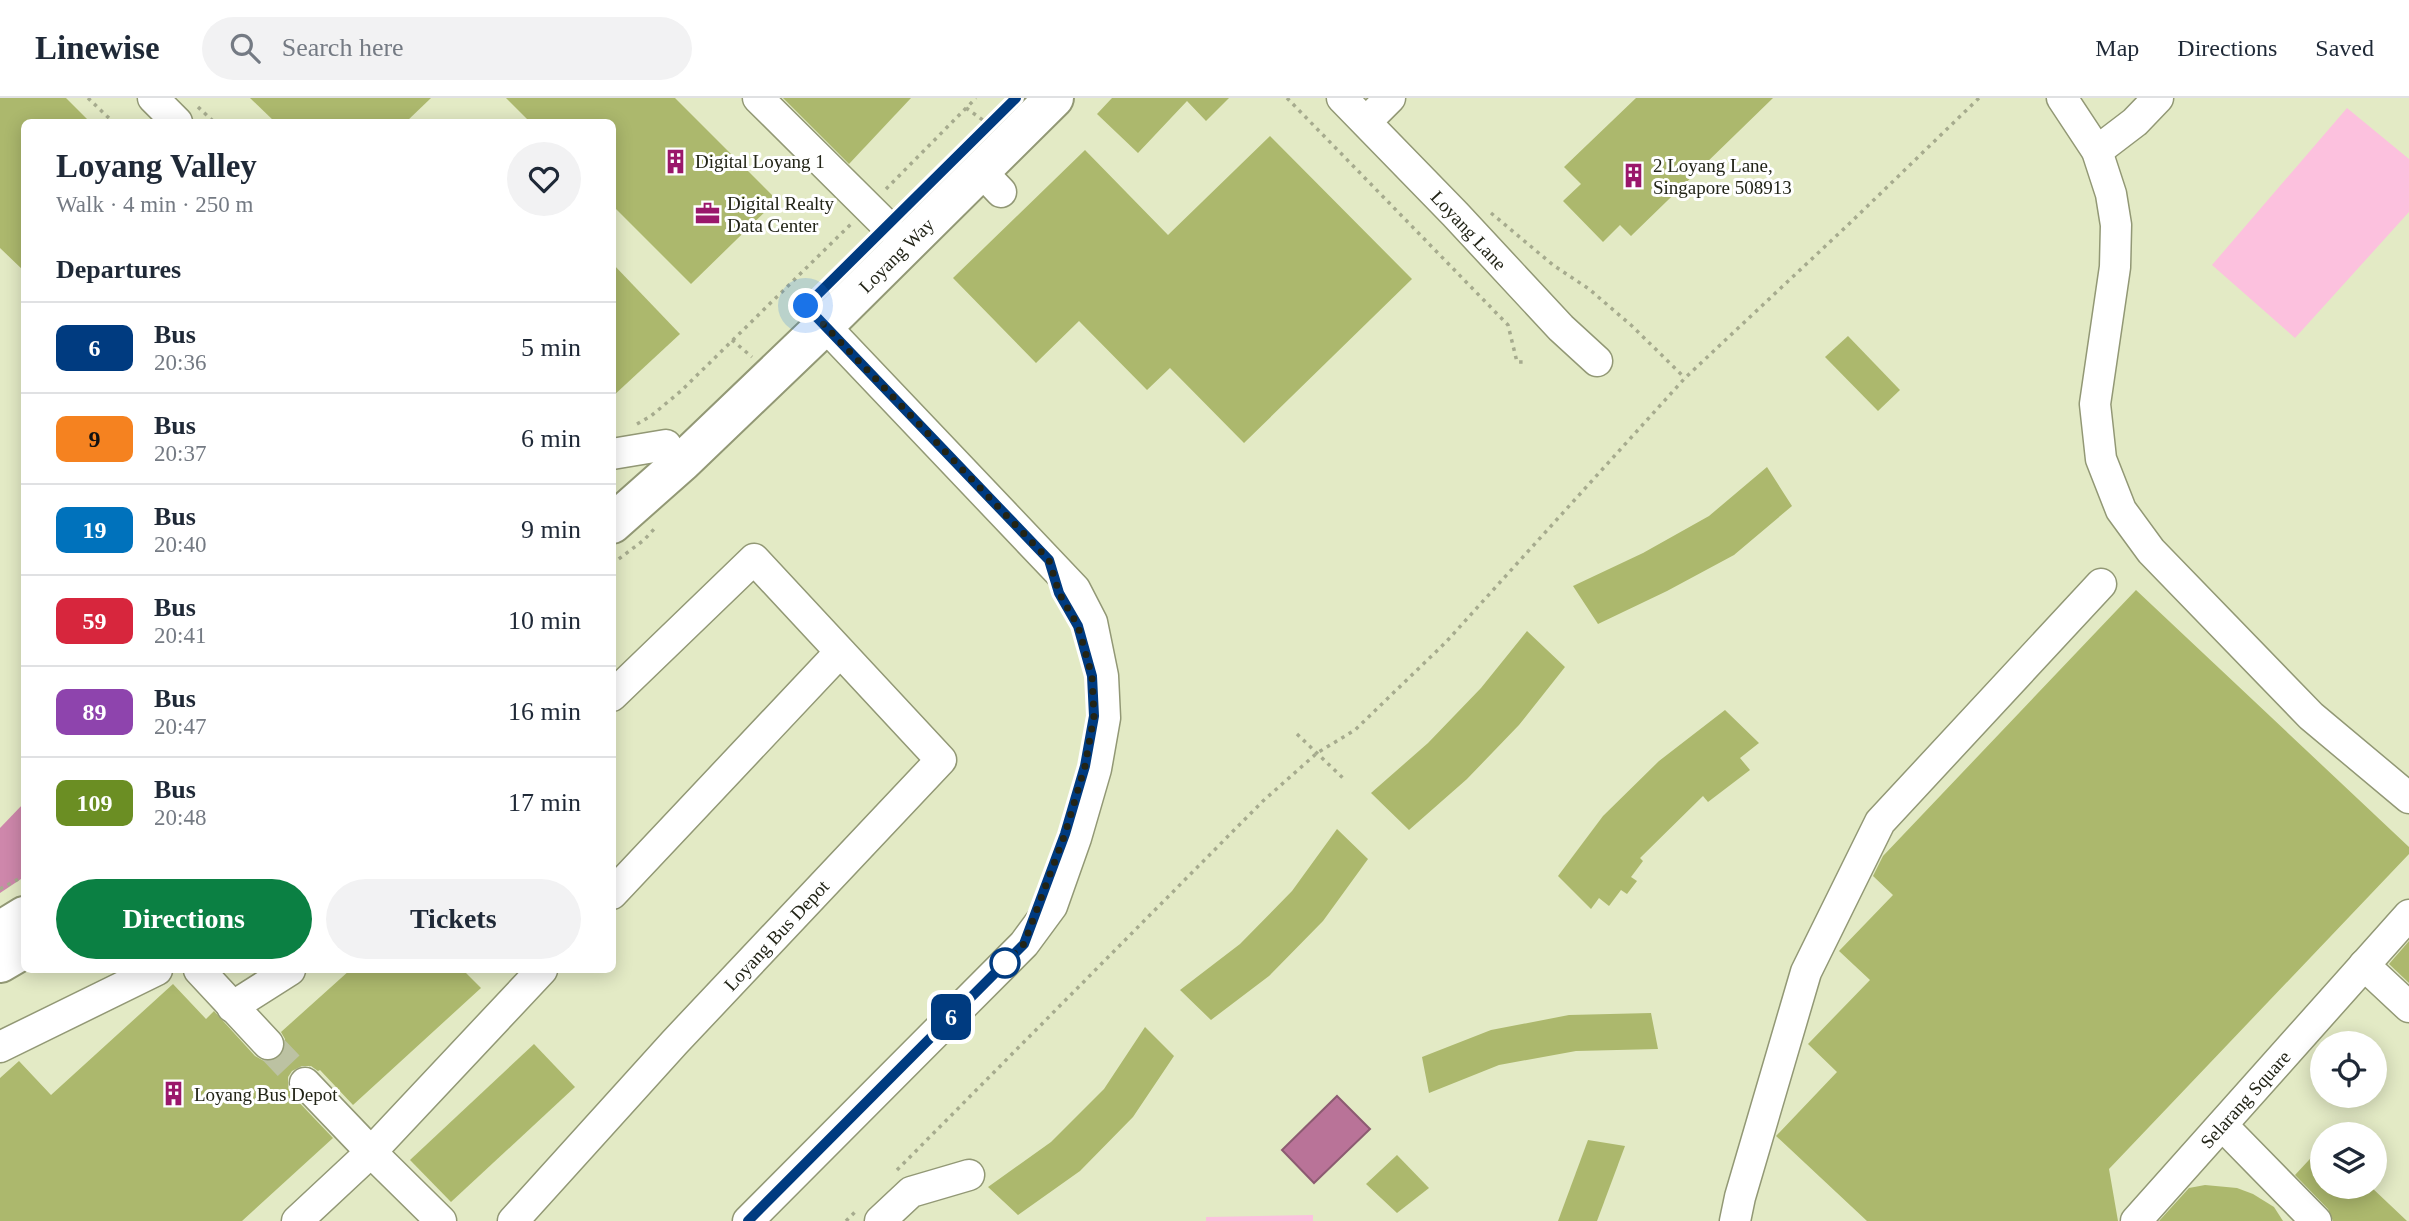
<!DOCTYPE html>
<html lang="en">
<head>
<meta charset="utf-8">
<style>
  body { margin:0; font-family:Georgia,serif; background:#f2f2f3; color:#1f2937; height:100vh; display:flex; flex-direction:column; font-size:26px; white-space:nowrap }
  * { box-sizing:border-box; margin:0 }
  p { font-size:23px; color:#747a83 }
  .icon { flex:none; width:38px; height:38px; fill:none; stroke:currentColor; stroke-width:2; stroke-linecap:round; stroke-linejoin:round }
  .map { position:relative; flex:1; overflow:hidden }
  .side { position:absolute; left:21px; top:21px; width:595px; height:854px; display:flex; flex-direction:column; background:#fff; border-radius:10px; box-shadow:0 4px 18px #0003 }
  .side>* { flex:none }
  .badge { padding:0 14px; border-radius:10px; font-size:24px; line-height:46px }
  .fabs { position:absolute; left:2310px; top:933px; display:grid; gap:14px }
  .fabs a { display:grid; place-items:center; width:77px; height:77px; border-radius:50%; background:#fff; box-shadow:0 4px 18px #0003; font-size:35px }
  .you { position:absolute; width:35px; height:35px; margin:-18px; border:5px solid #fff; border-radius:50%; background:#1a73e8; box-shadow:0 0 0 10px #1a73e833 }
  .map>.badge { position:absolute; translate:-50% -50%; box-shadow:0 0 0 4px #fff }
  h2 { padding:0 35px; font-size:26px; line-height:63px }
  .round { display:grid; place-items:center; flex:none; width:74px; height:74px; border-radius:37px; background:#f2f2f3 }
  .head { display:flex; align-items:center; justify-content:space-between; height:119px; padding:0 35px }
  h1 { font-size:33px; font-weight:700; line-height:52px }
  .action { display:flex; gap:14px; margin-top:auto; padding:14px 35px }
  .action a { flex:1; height:80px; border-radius:42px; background:#0b8043; color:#fff; font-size:28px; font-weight:700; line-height:80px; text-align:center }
  .action a+a { background:#f2f2f3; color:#1f2937 }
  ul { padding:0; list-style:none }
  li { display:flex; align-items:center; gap:21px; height:91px; padding:0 35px; border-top:2px solid #e0e1e3 }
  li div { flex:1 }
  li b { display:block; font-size:26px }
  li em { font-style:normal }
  li .badge { min-width:77px; font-weight:700; text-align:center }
  header { display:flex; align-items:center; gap:42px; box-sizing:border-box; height:98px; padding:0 35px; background:#fff; border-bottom:2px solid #e0e1e3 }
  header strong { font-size:33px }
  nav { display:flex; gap:38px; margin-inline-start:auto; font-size:24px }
  .search { width:490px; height:63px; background:#f2f2f3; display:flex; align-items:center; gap:18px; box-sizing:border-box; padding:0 24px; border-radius:38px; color:#747a83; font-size:26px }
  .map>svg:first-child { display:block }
  .green { fill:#fcc1de }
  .forest { fill:#ce87ab }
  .water { fill:#b97398; stroke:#8c5b71; stroke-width:2 }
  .building { fill:#acb86d }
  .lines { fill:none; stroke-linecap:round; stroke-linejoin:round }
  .minor-tunnel { stroke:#bcc2a2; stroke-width:30; stroke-dasharray:30 15; stroke-linecap:butt }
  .minor-casing { stroke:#929875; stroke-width:33 }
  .major-casing { stroke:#929875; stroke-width:42 }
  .path { stroke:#a6ab8e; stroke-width:3.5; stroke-dasharray:3.5 5; stroke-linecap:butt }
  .minor { stroke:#fff; stroke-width:30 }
  .major { stroke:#fff; stroke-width:38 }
  .line-casing { stroke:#fff; stroke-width:16 }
  .line { stroke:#003b80; stroke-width:10 }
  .walk { stroke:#222417; stroke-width:7; stroke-dasharray:0 12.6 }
  .stop-dot { fill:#fff; stroke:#003b80; stroke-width:3.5 }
  .labels { text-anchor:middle; stroke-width:6; stroke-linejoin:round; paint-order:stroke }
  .poi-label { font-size:19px; fill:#222417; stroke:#fff; text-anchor:start }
  .street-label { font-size:19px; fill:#222417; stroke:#fff }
</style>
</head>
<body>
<header>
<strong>Linewise</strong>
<div class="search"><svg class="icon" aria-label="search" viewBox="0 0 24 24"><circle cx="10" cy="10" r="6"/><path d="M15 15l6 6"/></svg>Search here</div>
<nav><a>Map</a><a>Directions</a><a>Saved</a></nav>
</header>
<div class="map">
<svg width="2409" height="1123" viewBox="0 0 2409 1123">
  <rect width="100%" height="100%" fill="#e3eac5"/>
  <!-- green -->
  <g class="green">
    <polygon points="2347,10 2409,61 2409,114 2295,240 2212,167"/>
    <polygon points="1313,1117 1313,1123 1206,1123 1206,1119"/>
  </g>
  <!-- forest -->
  <polygon class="forest" points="24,705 24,779 0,795 0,730"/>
  <!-- water -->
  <polygon class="water" points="1337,998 1370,1031 1314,1085 1282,1052"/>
  <!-- building -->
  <g class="building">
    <polygon points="0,0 66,0 90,24 24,24 24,173 0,150"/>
    <polygon points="250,0 431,0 406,24 275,24"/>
    <polygon points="506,0 675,0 777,102 691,186 612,107 612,24 530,24"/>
    <polygon points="783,0 911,0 849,66"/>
    <polygon points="1112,0 1229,0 1206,23 1187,3 1138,55 1097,16"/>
    <polygon points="1636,0 1773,0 1631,138 1620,127 1603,144 1563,103 1581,86 1564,69"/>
    <polygon points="1270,38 1412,181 1244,345 1170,270 1147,292 1079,223 1036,265 953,180 1085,52 1168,137"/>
    <polygon points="612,165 680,236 612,299"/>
    <polygon points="1848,238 1900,292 1878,313 1825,259"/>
    <polygon points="1767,369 1792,408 1734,457 1667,493 1598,526 1573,488 1643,455 1709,418"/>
    <polygon points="2136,492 2409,749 2409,756 2109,1071 2118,1123 1867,1123 1776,1038 1837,974 1808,946 1870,882 1839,853 1893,797 1873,778 1883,758"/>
    <polygon points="1527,533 1565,569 1519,627 1467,681 1409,732 1371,695 1428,645 1481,590"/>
    <polygon points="1725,612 1759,645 1740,660 1750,672 1708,704 1703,698 1640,760 1643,763 1631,779 1637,783 1627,796 1621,792 1609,808 1599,800 1591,811 1558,778 1603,718 1659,663"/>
    <polygon points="1337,731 1368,761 1323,823 1269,878 1211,922 1180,892 1240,846 1292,793"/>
    <polygon points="2409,843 2409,885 2389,866"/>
    <polygon points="350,872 463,872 481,890 353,1007 320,972 318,973 311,968 302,968 292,973 288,979 288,988 292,997 333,1040 242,1123 0,1123 0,980 19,963 51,997 173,886 206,921 214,913 255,958 264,963 273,963 280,958 285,950 285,941 281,934"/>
    <polygon points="1651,915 1658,951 1576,953 1499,967 1429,995 1422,959 1491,932 1569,917"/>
    <polygon points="1145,929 1174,958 1133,1019 1080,1073 1018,1117 988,1089 1051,1044 1104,991"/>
    <polygon points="534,946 575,989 451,1104 410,1062"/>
    <polygon points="1588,1042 1625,1048 1597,1123 1558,1123"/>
    <polygon points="2322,1048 2322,1088 2370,1088 2407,1123 2333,1123 2328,1111 2295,1077"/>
    <polygon points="1397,1057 1429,1090 1397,1115 1366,1086"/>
    <polygon points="2205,1087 2237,1090 2253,1096 2274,1109 2283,1123 2159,1123 2189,1090"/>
  </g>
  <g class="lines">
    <!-- minor-tunnel -->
    <polyline class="minor-tunnel" points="268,946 305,985"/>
    <defs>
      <g id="minor">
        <polyline points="153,0 177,24"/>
        <polyline points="758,0 887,128"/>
        <polyline points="1342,0 1455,116 1561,230 1597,263"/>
        <polyline points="2062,0 2097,53 2111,96 2116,127 2115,169 2095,306 2101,361 2121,412 2151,453 2311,618 2409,700"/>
        <polyline points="1366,24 1390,0"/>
        <polyline points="2097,53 2135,24 2158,0"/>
        <polyline points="981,73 1001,94"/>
        <polyline points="612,356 666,347"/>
        <polyline points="612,796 840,554"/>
        <polyline points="2364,867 2409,909"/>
        <polyline points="199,872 268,946"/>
        <polyline points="232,909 290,872"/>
        <polyline points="0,949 157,872"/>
        <polyline points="305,985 371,1054 441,1123"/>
        <polyline points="2222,1027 2316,1123"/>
        <polyline points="297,1123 371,1054 542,872"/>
        <polyline points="513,1123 675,944 941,662 754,461 612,598"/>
        <polyline points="748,1123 1024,846 1052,808 1076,740 1096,671 1105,620 1103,578 1092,524 1075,491 806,208"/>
        <polyline points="880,1123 911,1094 969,1077"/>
        <polyline points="1735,1123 1740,1099 1806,874 1880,724 2101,486"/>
        <polyline points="2136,1123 2409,817"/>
      </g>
      <g id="major">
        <polyline points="612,426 682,364 825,227 1054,0"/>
        <polyline points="0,833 24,818"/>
        <polyline points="0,865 24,851"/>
      </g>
    </defs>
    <!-- minor casing -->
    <use href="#minor" class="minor-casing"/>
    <!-- major casing -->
    <use href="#major" class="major-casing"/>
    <!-- path -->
    <g class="path">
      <polyline points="88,0 113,24"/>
      <polyline points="1287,0 1508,227 1517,264 1524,264"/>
      <polyline points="198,9 214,24"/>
      <polyline points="966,10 987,25"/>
      <polyline points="886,91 976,0"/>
      <polyline points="1491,115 1553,167 1589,191 1632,228 1685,280"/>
      <polyline points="732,242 752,259"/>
      <polyline points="637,326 651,318 682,292 851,126"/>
      <polyline points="612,466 644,442 656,429"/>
      <polyline points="1297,636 1346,683"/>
      <polyline points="0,791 24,778"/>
      <polyline points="897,1072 1263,703 1317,655 1355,632 1446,544 1685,280 1850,125 1979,0"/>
      <polyline points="846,1123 857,1112"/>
    </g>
    <!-- minor -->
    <use href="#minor" class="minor"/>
    <!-- major -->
    <use href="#major" class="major"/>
  </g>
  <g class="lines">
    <defs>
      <polyline id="line" points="748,1123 1024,846 1065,736 1085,668 1094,618 1092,578 1078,528 1059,495 1049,462 806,208 1016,0"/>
    </defs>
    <!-- line casing -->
    <use href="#line" class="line-casing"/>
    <!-- line -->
    <use href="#line" class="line"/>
    <!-- walk -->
    <polyline class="walk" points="806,208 1049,462 1059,495 1078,528 1092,578 1094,618 1085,668 1065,736 1024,846 1005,865"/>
  </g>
  <!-- icons -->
  <defs>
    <symbol id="building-bare" viewBox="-9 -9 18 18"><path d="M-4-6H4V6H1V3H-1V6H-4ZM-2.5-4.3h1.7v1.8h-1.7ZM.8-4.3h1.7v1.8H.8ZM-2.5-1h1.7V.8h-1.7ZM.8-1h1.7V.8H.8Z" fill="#9a176b" stroke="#fff" stroke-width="2.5" paint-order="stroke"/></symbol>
    <symbol id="office-bare" viewBox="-9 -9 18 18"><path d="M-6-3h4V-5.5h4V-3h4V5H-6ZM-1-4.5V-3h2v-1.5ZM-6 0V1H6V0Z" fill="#9a176b" stroke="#fff" stroke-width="2.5" paint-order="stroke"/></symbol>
  </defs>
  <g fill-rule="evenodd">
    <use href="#building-bare" x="658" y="46" width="35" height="35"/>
    <use href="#building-bare" x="1616" y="60" width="35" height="35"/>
    <use href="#office-bare" x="690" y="98" width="35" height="35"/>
    <use href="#building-bare" x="156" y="978" width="35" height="35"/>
  </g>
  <!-- markers -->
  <circle class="stop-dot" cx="1005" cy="865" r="14"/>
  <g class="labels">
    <!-- poi labels -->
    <g class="poi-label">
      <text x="695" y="70">Digital Loyang 1</text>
      <text x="1653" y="74">2 Loyang Lane,<tspan x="1653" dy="22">Singapore 508913</tspan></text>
      <text x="727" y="112">Digital Realty<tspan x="727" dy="22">Data Center</tspan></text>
      <text x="194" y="1003">Loyang Bus Depot</text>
    </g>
    <!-- street labels -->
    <g class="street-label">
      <text transform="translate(1469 132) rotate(47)" y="7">Loyang Lane</text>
      <text transform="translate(896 157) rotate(-45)" y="7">Loyang Way</text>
      <text transform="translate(776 837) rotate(-47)" y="7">Loyang Bus Depot</text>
      <text transform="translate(2245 1001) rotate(-48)" y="7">Selarang Square</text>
    </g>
  </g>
</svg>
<div class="fabs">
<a><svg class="icon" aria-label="locate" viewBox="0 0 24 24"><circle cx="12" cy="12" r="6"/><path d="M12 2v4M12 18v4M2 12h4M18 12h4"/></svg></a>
<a><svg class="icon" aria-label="layers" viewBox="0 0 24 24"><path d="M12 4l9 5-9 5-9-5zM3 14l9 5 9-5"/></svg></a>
</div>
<div class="you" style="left:806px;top:208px"></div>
<b class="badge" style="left:951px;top:919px;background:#003b80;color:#fff">6</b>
<section class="side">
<div class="head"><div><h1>Loyang Valley</h1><p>Walk · 4 min · 250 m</p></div><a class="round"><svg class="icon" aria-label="heart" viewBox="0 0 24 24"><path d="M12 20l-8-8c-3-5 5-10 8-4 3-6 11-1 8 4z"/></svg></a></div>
<h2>Departures</h2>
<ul>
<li><span class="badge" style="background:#003b80;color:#fff">6</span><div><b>Bus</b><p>20:36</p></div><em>5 min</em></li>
<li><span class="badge" style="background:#f58220;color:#111">9</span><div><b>Bus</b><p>20:37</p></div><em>6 min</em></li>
<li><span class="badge" style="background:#0072bc;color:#fff">19</span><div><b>Bus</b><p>20:40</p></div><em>9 min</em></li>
<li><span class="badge" style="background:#d7263d;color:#fff">59</span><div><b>Bus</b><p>20:41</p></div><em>10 min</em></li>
<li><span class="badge" style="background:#8e44ad;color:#fff">89</span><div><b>Bus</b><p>20:47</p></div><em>16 min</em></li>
<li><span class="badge" style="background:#6b8e23;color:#fff">109</span><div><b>Bus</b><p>20:48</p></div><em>17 min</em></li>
</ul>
<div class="action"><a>Directions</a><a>Tickets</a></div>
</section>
</div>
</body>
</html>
